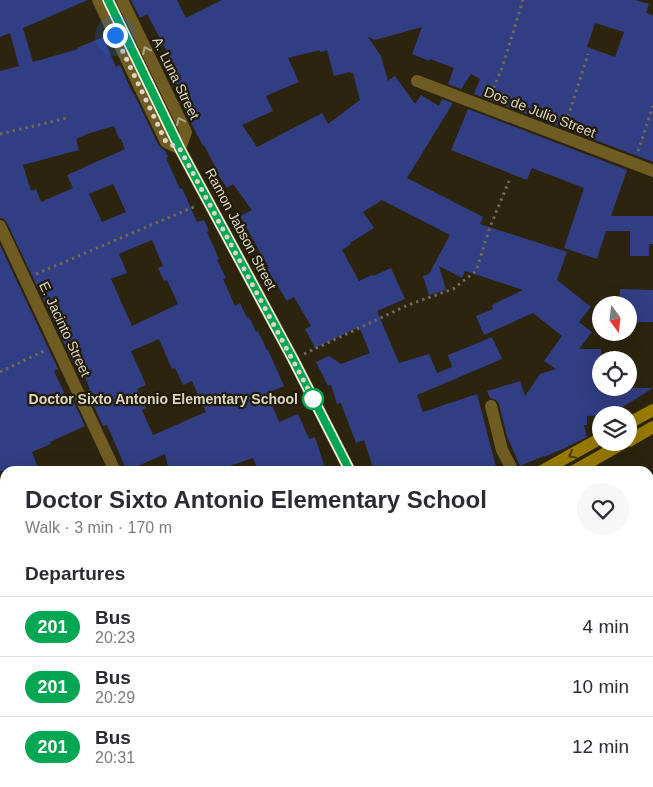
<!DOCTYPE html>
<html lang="en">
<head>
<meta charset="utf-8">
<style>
  body { margin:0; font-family:Helvetica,sans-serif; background:#f7f7f7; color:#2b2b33; height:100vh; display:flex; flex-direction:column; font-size:19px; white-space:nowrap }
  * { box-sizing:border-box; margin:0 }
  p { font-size:16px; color:#7c7c81 }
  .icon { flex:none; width:28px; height:28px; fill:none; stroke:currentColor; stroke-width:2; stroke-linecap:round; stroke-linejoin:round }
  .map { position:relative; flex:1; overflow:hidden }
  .sheet { position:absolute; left:0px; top:466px; width:654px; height:321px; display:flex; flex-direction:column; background:#fff; border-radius:15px 15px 0 0; box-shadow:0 5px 20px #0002 }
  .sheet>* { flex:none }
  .badge { padding:0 10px; border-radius:16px; font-size:18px; line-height:32px }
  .needle { width:32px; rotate:165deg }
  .fabs { position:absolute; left:592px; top:296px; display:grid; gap:10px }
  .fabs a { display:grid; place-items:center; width:45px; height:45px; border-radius:50%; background:#fff; box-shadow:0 5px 20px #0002; font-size:25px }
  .you { position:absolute; width:25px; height:25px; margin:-12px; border:4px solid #fff; border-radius:50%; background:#1a73e8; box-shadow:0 0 0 8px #1a73e833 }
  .map>.badge { position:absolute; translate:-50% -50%; box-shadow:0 0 0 2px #fff }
  h2 { padding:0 25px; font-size:19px; line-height:45px }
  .round { display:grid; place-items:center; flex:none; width:52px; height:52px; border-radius:26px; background:#f7f7f7 }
  .summary { display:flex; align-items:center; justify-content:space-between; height:85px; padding:0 25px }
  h1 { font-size:24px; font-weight:600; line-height:38px }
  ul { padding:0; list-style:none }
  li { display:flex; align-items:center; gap:15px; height:60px; padding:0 25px; border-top:1px solid #e1e1e2 }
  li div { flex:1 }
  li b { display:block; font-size:19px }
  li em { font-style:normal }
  li .badge { min-width:55px; font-weight:700; text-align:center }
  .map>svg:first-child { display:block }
  .building { fill:#313e83; fill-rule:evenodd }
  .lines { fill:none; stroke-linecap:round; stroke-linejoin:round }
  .path { stroke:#6f6855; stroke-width:3; stroke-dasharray:2.5 4; stroke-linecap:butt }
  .street { stroke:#6e5c22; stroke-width:12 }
  .secondary { stroke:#987a01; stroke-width:12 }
  .oneway { stroke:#afa586 }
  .oneway2 { stroke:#4b3c04 }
  .line-casing { stroke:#fff; stroke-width:11 }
  .line { stroke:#00a651; stroke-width:8 }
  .walk { stroke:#dad5c8; stroke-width:5; stroke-dasharray:0 9 }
  .stop-dot { fill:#fff; stroke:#00a651; stroke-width:2.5 }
  .labels { text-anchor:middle; stroke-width:4.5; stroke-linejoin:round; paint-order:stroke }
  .street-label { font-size:14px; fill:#dad5c8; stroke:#221b05 }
  .stop-label { font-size:14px; font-weight:bold; fill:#dad5c8; stroke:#221b05; text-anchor:end }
</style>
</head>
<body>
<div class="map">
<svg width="653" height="787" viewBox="0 0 653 787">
  <rect width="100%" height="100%" fill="#2c240e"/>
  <!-- building -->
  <g class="building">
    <path d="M0 0H88L23 28 33 62 78 49 77 48 103 37 116 67 120 65 133 94H134L159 146 165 151 168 157 166 158 180 189 182 188 197 222 204 220 209 231 207 232 219 259 217 260 226 278 223 279 235 306 240 303 247 318 249 317 256 332 258 331 267 350H268L284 386 267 393 279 422 298 414 309 439 315 437 326 471H258L253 458 215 471H169L165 454 127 471 107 425 103 426 87 391 90 390 78 360 73 362 7 223 4 219 0 218V71L19 66 10 33 0 37ZM114 126 119 139H121L125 149 123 150 67 175 73 188 41 202 36 189 31 191 23 165 79 150 76 139 90 133ZM113 184 126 212 102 222 89 194ZM152 240 163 266 158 268 164 281 167 280 178 304 132 326 111 279 127 273 119 254ZM159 339 172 369 175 368 183 385 192 381 206 412 153 435 142 410 146 408 137 389 146 385 131 351Z"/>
    <path d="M131 0H177L186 18 222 0H635L649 4 646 13 653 15V162L474 94 480 79 471 74 461 89 448 84 454 68 430 59 429 61 412 54 422 27 375 40 368 37 381 56 388 81 395 76 415 104 421 95 439 106 442 99 453 103 407 178 483 217 480 224 567 252 557 280 591 307 579 322 592 332 579 349H601V388H653L610 415 587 416V425H584L587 437 567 447 544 457V456L520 466 507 436 499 404 496 400 490 398 487 391 520 381 525 396 540 374 556 369 544 361 562 336 533 313 484 335 476 316 493 309 492 305 523 290 465 271 462 278 439 266 446 290 429 295 423 276 429 274 450 235 382 200 363 212 374 228 350 243 351 244 342 250 359 281 372 275 373 276 391 268 405 299 377 311 399 363 429 354 437 373 452 367 448 355 492 337 502 359 417 395 423 412 477 394 497 471H374L364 440 356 443 341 403 337 404 331 385 328 386 316 362 329 356 341 364 370 353 359 327 315 348 305 329 311 326 294 297 287 301 267 269 269 268 240 216 252 210 233 184 227 188 217 173 218 172 204 145 203 146 188 117 189 116 161 62 170 57 147 14 140 18ZM595 23 624 32 615 57 587 47ZM320 50V52L327 50 334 76 350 72V73H353L360 100 328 124 322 113 257 147 242 125 273 111 266 96 299 82 288 58Z"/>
    <polygon points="468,109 627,170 611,216 653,216 653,244 649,244 649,256 630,256 630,231 606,231 597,259 564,248 584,188 532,168 527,180 451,150"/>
    <polygon points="0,245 58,369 54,371 67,399 72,398 85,426 50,442 51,444 32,452 39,471 0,471"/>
    <polygon points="620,289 653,290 653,322 629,322 629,305 619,305"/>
  </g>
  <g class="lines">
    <!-- path -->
    <g class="path">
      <polyline points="491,94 502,68 523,0"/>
      <polyline points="566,123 588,54"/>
      <polyline points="0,134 67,118"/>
      <polyline points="638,151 653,106"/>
      <polyline points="36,274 196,206"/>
      <polyline points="304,354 408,305 453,289 476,271 490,227 509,181"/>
      <polyline points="0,372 44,351"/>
      <polyline points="0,508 5,506"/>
      <polyline points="652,618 653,619"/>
    </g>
    <!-- street -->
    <g class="street">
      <polyline points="98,0 166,142 180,149 186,132 122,0"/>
      <polyline points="417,81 653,171"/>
      <polyline points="0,226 115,471"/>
      <polyline points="491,406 502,450 513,471"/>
      <polyline points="0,735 5,740"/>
      <polyline points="17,782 18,787"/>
      <polyline points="113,782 114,787"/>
      <polyline points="243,782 243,787"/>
      <polyline points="624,782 625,787"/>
    </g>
    <!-- secondary -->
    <g class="secondary">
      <polyline points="108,0 180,149 293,359 350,471"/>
      <polyline points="629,423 653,410"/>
      <polyline points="629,441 653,427"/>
      <polyline points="542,471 601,438"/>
      <polyline points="574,471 625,442"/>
      <polyline points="649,706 653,707"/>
      <polyline points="408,782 408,787"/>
    </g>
  </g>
  <!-- one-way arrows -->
  <defs><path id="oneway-chevron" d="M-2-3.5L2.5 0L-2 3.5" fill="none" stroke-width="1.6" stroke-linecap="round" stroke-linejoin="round" transform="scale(1.25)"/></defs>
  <g class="oneway">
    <use href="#oneway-chevron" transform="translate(146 50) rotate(-116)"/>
    <use href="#oneway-chevron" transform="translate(180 121) rotate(-115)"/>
  </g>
  <use class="oneway2" href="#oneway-chevron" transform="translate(572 455) rotate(151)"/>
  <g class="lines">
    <defs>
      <polyline id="line" points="108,0 180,149 293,359 350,471"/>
    </defs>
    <!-- line casing -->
    <use href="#line" class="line-casing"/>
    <!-- line -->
    <use href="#line" class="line"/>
    <!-- walk -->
    <polyline class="walk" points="115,35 166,142 180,149 314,400 313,399"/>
  </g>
  <!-- markers -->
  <circle class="stop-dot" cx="313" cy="399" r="10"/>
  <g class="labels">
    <!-- street labels -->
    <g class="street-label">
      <text transform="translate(176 78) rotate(64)" y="5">A. Luna Street</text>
      <text transform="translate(540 112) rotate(21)" y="5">Dos de Julio Street</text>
      <text transform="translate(241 229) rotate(62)" y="5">Ramon Jabson Street</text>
      <text transform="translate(65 329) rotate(65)" y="5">E. Jacinto Street</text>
    </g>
    <!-- stop labels -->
    <g class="stop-label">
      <text x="298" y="404">Doctor Sixto Antonio Elementary School</text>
    </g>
  </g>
</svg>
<div class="fabs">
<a><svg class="needle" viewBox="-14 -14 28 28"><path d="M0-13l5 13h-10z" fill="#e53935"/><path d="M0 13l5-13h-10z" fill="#7c7c81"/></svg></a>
<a><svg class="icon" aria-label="locate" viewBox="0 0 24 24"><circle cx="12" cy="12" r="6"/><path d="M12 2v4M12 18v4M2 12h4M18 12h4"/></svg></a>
<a><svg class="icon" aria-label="layers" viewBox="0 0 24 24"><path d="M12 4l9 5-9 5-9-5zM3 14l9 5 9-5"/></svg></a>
</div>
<div class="you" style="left:115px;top:35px"></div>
<section class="sheet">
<div class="summary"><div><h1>Doctor Sixto Antonio Elementary School</h1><p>Walk · 3 min · 170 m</p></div><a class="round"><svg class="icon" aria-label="heart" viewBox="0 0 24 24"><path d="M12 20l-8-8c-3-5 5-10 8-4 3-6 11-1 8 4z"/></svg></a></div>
<h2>Departures</h2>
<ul>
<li><span class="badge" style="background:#00a651;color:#fff">201</span><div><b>Bus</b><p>20:23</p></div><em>4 min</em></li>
<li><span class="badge" style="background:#00a651;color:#fff">201</span><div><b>Bus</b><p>20:29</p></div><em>10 min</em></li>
<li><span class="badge" style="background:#00a651;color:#fff">201</span><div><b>Bus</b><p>20:31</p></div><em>12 min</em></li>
</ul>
</section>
</div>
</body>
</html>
